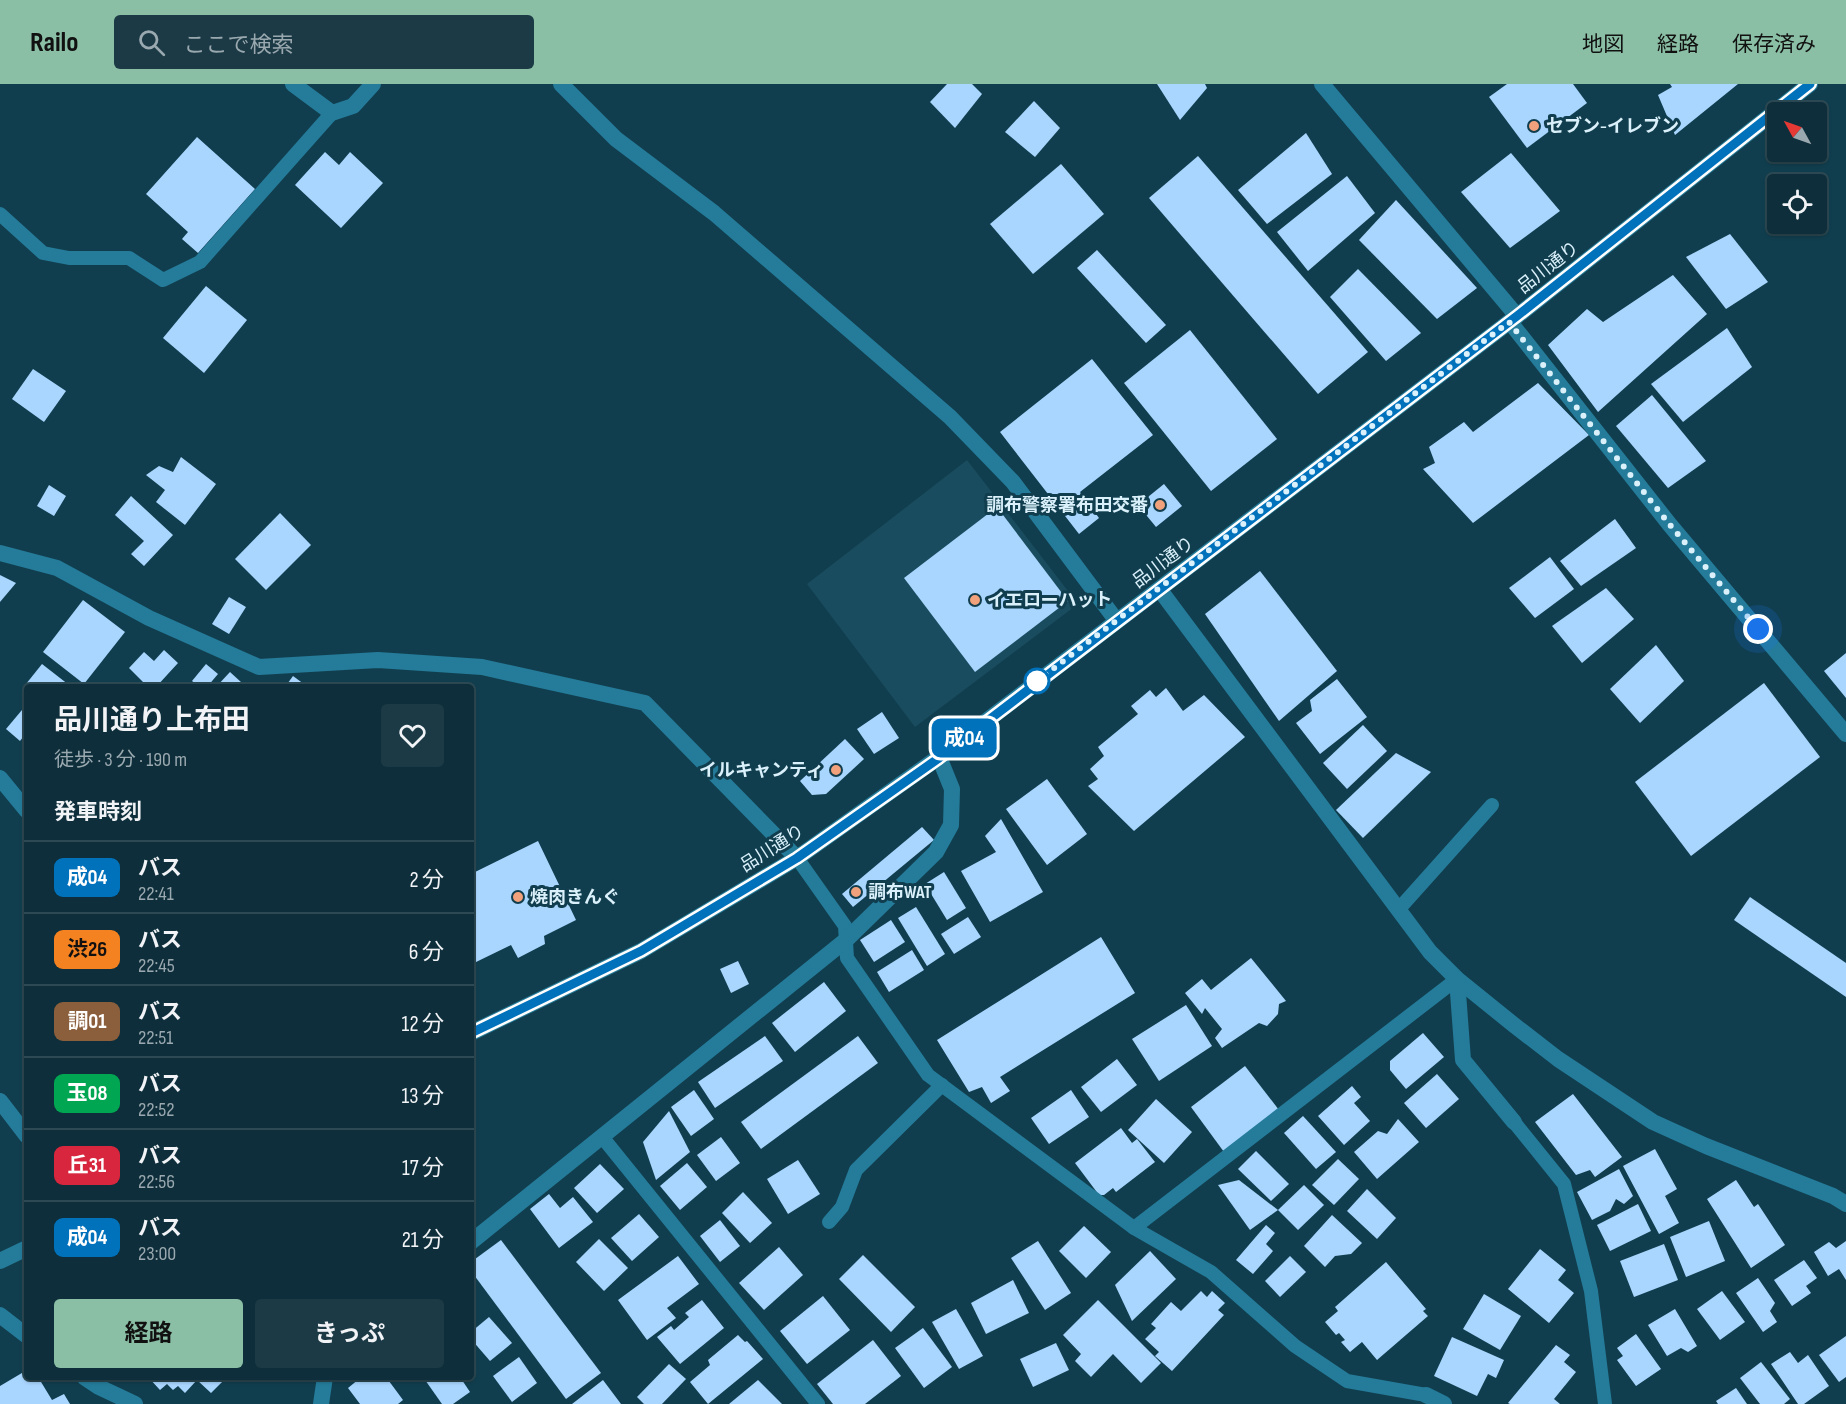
<!DOCTYPE html>
<html lang="ja">
<head>
<meta charset="utf-8">
<style>
  body { margin:0; font-family:"Sofia Sans Condensed","Noto Sans JP",sans-serif; background:#1b3a45; color:#f1f3f6; height:100vh; display:flex; flex-direction:column; font-size:22px; white-space:nowrap }
  * { box-sizing:border-box; margin:0 }
  p { font-size:20px; color:#9aa8af }
  .icon { flex:none; width:33px; height:33px; fill:none; stroke:currentColor; stroke-width:2; stroke-linecap:round; stroke-linejoin:round }
  .map { position:relative; flex:1; overflow:hidden }
  .sheet { position:absolute; left:24px; top:600px; width:450px; height:696px; display:flex; flex-direction:column; background:#0d2e3a; border-radius:6px; box-shadow:0 2px 4px #0004,0 0 0 2px #2d4a54 }
  .sheet>* { flex:none }
  .badge { padding:0 12px; border-radius:9px; font-size:21px; line-height:39px }
  .needle { width:39px; rotate:310deg }
  .buttons { position:absolute; left:1767px; top:18px; display:grid; gap:12px }
  .buttons a { display:grid; place-items:center; width:60px; height:60px; border-radius:6px; background:#0d2e3a; box-shadow:0 2px 4px #0004,0 0 0 2px #2d4a54; font-size:30px }
  .you { position:absolute; width:30px; height:30px; margin:-15px; border:4px solid #fff; border-radius:50%; background:#1a73e8; box-shadow:0 0 0 9px #1a73e833 }
  .map>.badge { position:absolute; translate:-50% -50%; box-shadow:0 0 0 3px #fff }
  h2 { padding:0 30px; font-size:22px; line-height:54px }
  .round { display:grid; place-items:center; flex:none; width:63px; height:63px; border-radius:6px; background:#1b3a45 }
  .head { display:flex; align-items:center; justify-content:space-between; height:102px; padding:0 30px }
  h1 { font-size:28px; font-weight:700; line-height:45px }
  .cta { display:flex; gap:12px; margin-top:auto; padding:12px 30px }
  .cta a { flex:1; height:69px; border-radius:6px; background:#8abfa5; color:#111; font-size:24px; font-weight:700; line-height:69px; text-align:center }
  .cta a+a { background:#1b3a45; color:#f1f3f6 }
  ul { padding:0; list-style:none }
  li { display:flex; align-items:center; gap:18px; height:72px; padding:0 30px; border-top:2px solid #2d4a54 }
  li div { flex:1 }
  li b { display:block; font-size:22px }
  li em { font-style:normal }
  li .badge { min-width:66px; font-weight:700; text-align:center }
  header { display:flex; align-items:center; gap:36px; box-sizing:border-box; height:84px; padding:0 30px; background:#8abfa5; color:#111 }
  header strong { font-size:28px }
  nav { display:flex; gap:33px; margin-inline-start:auto; font-size:21px }
  .search { width:420px; height:54px; background:#1b3a45; display:flex; align-items:center; gap:15px; box-sizing:border-box; padding:0 21px; border-radius:6px; color:#9aa8af; font-size:22px }
  .map>svg:first-child { display:block }
  .built { fill:#194c5e }
  .building { fill:#a9d6ff }
  .lines { fill:none; stroke-linecap:round; stroke-linejoin:round }
  .service { stroke:#247c9a; stroke-width:14 }
  .minor { stroke:#247c9a; stroke-width:16 }
  .tertiary { stroke:#247c9a; stroke-width:16 }
  .line-casing { stroke:#fff; stroke-width:14 }
  .line { stroke:#0072bc; stroke-width:9 }
  .walk { stroke:#daf1fb; stroke-width:6; stroke-dasharray:0 10.8 }
  .poi-dot { fill:#f1a17c; stroke:#113e4e; stroke-width:2 }
  .stop-dot { fill:#fff; stroke:#0072bc; stroke-width:3 }
  .labels { text-anchor:middle; stroke-width:6; stroke-linejoin:round; paint-order:stroke }
  .poi-label { font-size:18px; font-weight:bold; fill:#daf1fb; stroke:#113e4e; text-anchor:start }
  .street-label { font-size:18px; fill:#daf1fb; stroke:#113e4e }
</style>
</head>
<body>
<header>
<strong>Railo</strong>
<div class="search"><svg class="icon" aria-label="search" viewBox="0 0 24 24"><circle cx="10" cy="10" r="6"/><path d="M15 15l6 6"/></svg>ここで検索</div>
<nav><a>地図</a><a>経路</a><a>保存済み</a></nav>
</header>
<div class="map">
<svg width="1846" height="1320" viewBox="0 0 1846 1320">
  <rect width="100%" height="100%" fill="#113e4e"/>
  <!-- built -->
  <polygon class="built" points="967,376 1078,520 915,643 807,500"/>
  <!-- building -->
  <g class="building">
    <polygon points="947,0 972,0 982,10 955,44 930,18"/>
    <polygon points="1157,0 1205,0 1207,4 1180,36"/>
    <polygon points="1507,0 1573,0 1587,19 1527,64 1489,13"/>
    <polygon points="1670,0 1738,0 1675,51 1658,11 1672,3"/>
    <polygon points="1034,17 1060,44 1035,73 1005,48"/>
    <polygon points="1306,49 1332,90 1267,140 1238,106"/>
    <polygon points="197,53 255,105 198,169 182,155 188,148 146,110"/>
    <polygon points="325,68 339,81 350,68 383,99 341,144 295,101"/>
    <polygon points="1511,69 1560,127 1510,164 1461,108"/>
    <polygon points="1198,72 1368,268 1318,310 1149,114"/>
    <polygon points="1061,80 1104,130 1033,190 990,140"/>
    <polygon points="1347,92 1375,129 1308,187 1277,148"/>
    <polygon points="1396,116 1477,204 1437,235 1359,156"/>
    <polygon points="1730,150 1768,198 1726,225 1686,173"/>
    <polygon points="1097,166 1166,241 1146,259 1077,184"/>
    <polygon points="1358,185 1421,249 1386,277 1330,213"/>
    <polygon points="1673,191 1707,230 1598,328 1548,261 1587,225 1603,238"/>
    <polygon points="206,202 247,236 204,289 163,254"/>
    <polygon points="1727,244 1752,283 1683,338 1651,300"/>
    <polygon points="1190,246 1277,355 1211,407 1124,299"/>
    <polygon points="1092,275 1153,351 1080,408 1099,434 1079,450 1000,348"/>
    <polygon points="33,285 66,307 44,338 12,315"/>
    <polygon points="1538,299 1589,351 1473,439 1423,385 1435,379 1429,363 1464,338 1473,348"/>
    <polygon points="1652,311 1706,377 1668,404 1616,342"/>
    <polygon points="181,373 216,400 185,441 156,418 165,406 146,391 159,382 173,388"/>
    <polygon points="1164,400 1182,422 1156,443 1138,421"/>
    <polygon points="49,401 66,412 54,432 37,422"/>
    <polygon points="131,412 173,451 144,482 131,470 144,457 115,431"/>
    <polygon points="997,423 1068,517 975,588 904,494"/>
    <polygon points="280,429 311,461 266,506 235,475"/>
    <polygon points="1615,435 1636,464 1581,502 1560,477"/>
    <polygon points="1550,473 1574,505 1535,534 1509,504"/>
    <polygon points="1260,487 1337,587 1279,637 1205,530"/>
    <polygon points="0,491 16,499 0,518"/>
    <polygon points="1606,504 1634,535 1582,579 1552,542"/>
    <polygon points="229,513 246,523 229,550 212,540"/>
    <polygon points="83,516 125,548 84,600 43,568"/>
    <polygon points="1656,561 1684,597 1640,639 1610,605"/>
    <polygon points="164,566 178,579 156,603 148,603 129,584 144,568 154,577"/>
    <polygon points="1846,569 1846,614 1824,587"/>
    <polygon points="42,580 69,601 67,603 30,603 26,600"/>
    <polygon points="206,580 218,590 207,603 200,603 192,597"/>
    <polygon points="230,588 242,599 238,603 216,603"/>
    <polygon points="293,592 308,603 285,603"/>
    <polygon points="1337,595 1367,633 1320,670 1296,639 1312,627 1310,616"/>
    <polygon points="1764,599 1820,673 1691,772 1635,698"/>
    <polygon points="1166,604 1183,627 1204,611 1245,653 1134,747 1088,702 1098,695 1090,685 1104,672 1098,663 1138,630 1131,622 1150,606 1156,613"/>
    <polygon points="27,620 27,648 20,657 6,645"/>
    <polygon points="882,628 899,654 874,670 857,645"/>
    <polygon points="1363,641 1387,667 1347,705 1323,679"/>
    <polygon points="845,655 864,675 826,710 812,711 800,697"/>
    <polygon points="1396,669 1431,688 1363,754 1336,726"/>
    <polygon points="1047,695 1087,750 1047,781 1006,725"/>
    <polygon points="1001,735 1043,808 990,838 961,787 996,768 985,752"/>
    <polygon points="922,743 934,756 853,823 842,810"/>
    <polygon points="538,757 576,836 544,852 545,860 518,874 511,861 474,879 471,873 471,790"/>
    <polygon points="944,788 966,824 947,836 925,800"/>
    <polygon points="1750,813 1846,879 1846,913 1734,836"/>
    <polygon points="916,823 945,870 927,882 898,834"/>
    <polygon points="968,833 981,853 954,870 941,850"/>
    <polygon points="891,836 905,858 874,878 860,856"/>
    <polygon points="1101,853 1135,909 1000,993 1010,1007 991,1019 982,1003 969,1008 937,956"/>
    <polygon points="912,866 924,886 889,908 877,888"/>
    <polygon points="1251,874 1286,917 1279,920 1278,930 1267,942 1259,939 1222,964 1215,954 1222,945 1205,924 1202,930 1185,909 1202,895 1211,906"/>
    <polygon points="738,877 749,900 731,909 720,885"/>
    <polygon points="824,898 846,927 795,968 772,939"/>
    <polygon points="1186,921 1212,962 1159,997 1132,955"/>
    <polygon points="1423,949 1444,973 1406,1005 1390,986 1390,977"/>
    <polygon points="765,952 783,977 715,1024 698,998"/>
    <polygon points="858,952 878,979 761,1065 741,1038"/>
    <polygon points="1117,975 1137,1001 1101,1028 1081,1003"/>
    <polygon points="1245,982 1279,1026 1224,1068 1191,1023"/>
    <polygon points="1437,990 1459,1015 1426,1044 1404,1019"/>
    <polygon points="1352,1002 1361,1013 1354,1019 1370,1037 1344,1061 1318,1032"/>
    <polygon points="694,1006 714,1035 691,1052 671,1023"/>
    <polygon points="1071,1006 1089,1033 1049,1060 1031,1034"/>
    <polygon points="1573,1010 1622,1073 1595,1093 1590,1086 1576,1091 1535,1038"/>
    <polygon points="1156,1015 1192,1048 1164,1079 1128,1046"/>
    <polygon points="669,1027 690,1068 656,1096 643,1058"/>
    <polygon points="1303,1032 1336,1068 1316,1085 1284,1049"/>
    <polygon points="1398,1035 1419,1058 1377,1095 1354,1068 1378,1047 1387,1050"/>
    <polygon points="1121,1044 1132,1059 1137,1055 1155,1078 1116,1108 1113,1104 1104,1111 1099,1111 1075,1079"/>
    <polygon points="721,1053 740,1079 716,1097 697,1071"/>
    <polygon points="1655,1065 1677,1105 1665,1112 1679,1139 1659,1150 1623,1082"/>
    <polygon points="1256,1067 1289,1100 1271,1117 1238,1085"/>
    <polygon points="1338,1075 1359,1095 1334,1121 1312,1101"/>
    <polygon points="798,1076 820,1110 788,1130 767,1095"/>
    <polygon points="687,1079 707,1103 680,1126 660,1102"/>
    <polygon points="600,1080 624,1105 597,1129 574,1104"/>
    <polygon points="1619,1085 1633,1112 1624,1120 1616,1115 1610,1127 1592,1136 1577,1108"/>
    <polygon points="1239,1096 1278,1126 1250,1146 1218,1101"/>
    <polygon points="1736,1096 1754,1123 1758,1120 1785,1161 1751,1184 1707,1115"/>
    <polygon points="1304,1101 1324,1121 1298,1146 1278,1126"/>
    <polygon points="1367,1105 1396,1134 1377,1155 1347,1127"/>
    <polygon points="743,1108 772,1139 750,1159 722,1129"/>
    <polygon points="549,1110 560,1124 573,1113 593,1138 559,1164 530,1125"/>
    <polygon points="1638,1120 1651,1147 1610,1167 1597,1141"/>
    <polygon points="639,1130 659,1153 632,1177 611,1154"/>
    <polygon points="1332,1131 1362,1159 1351,1170 1335,1172 1325,1183 1304,1162"/>
    <polygon points="720,1136 740,1162 720,1178 700,1152"/>
    <polygon points="1709,1137 1725,1177 1686,1193 1670,1153"/>
    <polygon points="1266,1141 1275,1149 1266,1160 1273,1167 1253,1190 1236,1176"/>
    <polygon points="1084,1142 1111,1168 1086,1194 1059,1167"/>
    <polygon points="599,1155 628,1184 604,1207 576,1178"/>
    <polygon points="501,1156 601,1289 566,1315 471,1187 471,1178"/>
    <polygon points="1038,1157 1071,1209 1045,1226 1011,1174"/>
    <polygon points="1846,1157 1846,1196 1839,1185 1828,1192 1814,1168 1829,1158 1836,1164"/>
    <polygon points="1664,1160 1678,1196 1634,1213 1620,1177"/>
    <polygon points="779,1163 803,1191 764,1226 739,1199"/>
    <polygon points="1540,1165 1566,1186 1558,1196 1574,1209 1549,1239 1508,1205"/>
    <polygon points="1150,1167 1176,1195 1132,1237 1115,1201"/>
    <polygon points="863,1171 915,1223 891,1248 839,1195"/>
    <polygon points="678,1172 699,1200 667,1224 676,1234 647,1256 618,1216"/>
    <polygon points="1290,1172 1306,1188 1280,1213 1265,1197"/>
    <polygon points="1804,1176 1817,1194 1806,1202 1811,1209 1792,1222 1774,1196"/>
    <polygon points="1386,1178 1426,1225 1423,1227 1428,1232 1377,1276 1362,1258 1350,1268 1341,1258 1345,1256 1339,1249 1336,1251 1325,1238 1338,1227 1335,1223"/>
    <polygon points="1758,1194 1775,1219 1770,1227 1777,1238 1763,1248 1736,1209"/>
    <polygon points="1013,1196 1029,1229 986,1250 971,1219"/>
    <polygon points="1201,1207 1207,1213 1212,1207 1225,1219 1218,1226 1224,1231 1172,1287 1155,1272 1159,1268 1145,1255 1156,1244 1151,1240 1171,1218 1181,1227"/>
    <polygon points="1722,1207 1745,1238 1720,1256 1697,1225"/>
    <polygon points="1484,1210 1521,1232 1500,1266 1463,1245"/>
    <polygon points="823,1212 850,1246 807,1280 780,1247"/>
    <polygon points="702,1216 724,1244 680,1280 657,1253 671,1242 674,1246 689,1233 685,1229"/>
    <polygon points="1098,1216 1161,1279 1141,1299 1113,1270 1091,1293 1075,1277 1081,1270 1063,1251"/>
    <polygon points="956,1225 983,1272 959,1285 932,1238"/>
    <polygon points="1675,1225 1697,1262 1688,1268 1681,1264 1667,1272 1648,1241"/>
    <polygon points="489,1233 512,1259 490,1277 471,1255 471,1248"/>
    <polygon points="923,1244 952,1283 924,1304 895,1264"/>
    <polygon points="1636,1250 1661,1285 1636,1302 1617,1276 1623,1272 1617,1264"/>
    <polygon points="738,1251 745,1258 747,1257 763,1275 708,1320 690,1298 710,1281 708,1276"/>
    <polygon points="1846,1252 1846,1293 1839,1298 1819,1271"/>
    <polygon points="1452,1253 1504,1276 1496,1294 1488,1290 1477,1312 1434,1292"/>
    <polygon points="873,1256 901,1292 865,1320 833,1320 817,1300"/>
    <polygon points="1056,1259 1069,1286 1033,1303 1020,1275"/>
    <polygon points="1556,1261 1570,1271 1564,1278 1576,1288 1554,1315 1560,1320 1510,1320 1508,1319"/>
    <polygon points="1790,1268 1798,1279 1808,1271 1829,1302 1804,1320 1798,1320 1771,1280"/>
    <polygon points="519,1273 537,1299 512,1318 493,1292"/>
    <polygon points="1761,1278 1790,1315 1784,1320 1760,1320 1740,1294"/>
    <polygon points="669,1280 686,1295 662,1320 644,1320 637,1313"/>
    <polygon points="27,1286 27,1293 38,1293 52,1316 64,1310 70,1320 0,1320 0,1302"/>
    <polygon points="148,1293 224,1293 225,1295 211,1309 197,1296 185,1309 178,1302 173,1306 167,1300 160,1306"/>
    <polygon points="357,1293 386,1293 403,1316 398,1320 360,1320 348,1304 359,1295"/>
    <polygon points="423,1293 460,1293 470,1308 453,1320 442,1320"/>
    <polygon points="603,1296 621,1320 572,1320"/>
    <polygon points="758,1296 782,1320 729,1320"/>
    <polygon points="1736,1304 1747,1320 1718,1320 1716,1317"/>
  </g>
  <g class="lines">
    <!-- service -->
    <g class="service">
      <polyline points="0,130 43,169 69,174 129,174 163,196 200,178 332,29"/>
      <polyline points="797,774 845,842 847,874 928,991 1134,1144 1211,1188 1295,1262 1347,1297 1426,1311"/>
      <polyline points="1398,826 1492,721"/>
      <polyline points="1514,1038 1564,1100 1591,1207 1605,1320"/>
      <polyline points="603,1054 818,1320"/>
      <polyline points="829,1138 842,1123 856,1086 942,1001"/>
      <polyline points="1134,1144 1457,895"/>
    </g>
    <!-- minor -->
    <g class="minor">
      <polyline points="293,0 332,29 353,22 373,0"/>
      <polyline points="561,0 616,55 714,129 950,333 1013,398 1116,536"/>
      <polyline points="1322,0 1517,232"/>
      <polyline points="1510,238 1670,441 1846,650"/>
      <polyline points="0,469 57,484 149,534 259,583 378,576 482,583 645,619 797,774"/>
      <polyline points="1160,506 1430,868 1457,895 1514,941 1558,975 1653,1038 1706,1062 1833,1112 1846,1120"/>
      <polyline points="0,694 27,727"/>
      <polyline points="1457,895 1463,976 1514,1038"/>
      <polyline points="471,1158 846,856 936,768 951,741 952,705 939,673"/>
      <polyline points="0,1231 27,1252"/>
      <polyline points="84,1293 99,1303 135,1320"/>
      <polyline points="1426,1311 1444,1320"/>
      <polyline points="321,1320 325,1293"/>
    </g>
    <!-- tertiary -->
    <g class="tertiary">
      <polyline points="471,949 641,867 797,774 939,673 1517,232 1810,0"/>
      <polyline points="0,1017 27,1052"/>
      <polyline points="0,1177 27,1164"/>
    </g>
  </g>
  <g class="lines">
    <defs>
      <polyline id="line" points="471,949 641,867 797,774 939,674 1517,232 1810,0"/>
    </defs>
    <!-- line casing -->
    <use href="#line" class="line-casing"/>
    <!-- line -->
    <use href="#line" class="line"/>
    <!-- walk -->
    <polyline class="walk" points="1037,597 1509,238 1670,441 1758,545"/>
  </g>
  <!-- markers -->
  <g class="poi-dot">
    <circle cx="1534" cy="42" r="6"/>
    <circle cx="1160" cy="421" r="6"/>
    <circle cx="975" cy="516" r="6"/>
    <circle cx="836" cy="686" r="6"/>
    <circle cx="856" cy="808" r="6"/>
    <circle cx="518" cy="813" r="6"/>
  </g>
  <circle class="stop-dot" cx="1037" cy="597" r="12"/>
  <g class="labels">
    <!-- poi labels -->
    <g class="poi-label">
      <text x="1546" y="48">セブン-イレブン</text>
      <text x="1148" y="427" text-anchor="end">調布警察署布田交番</text>
      <text x="987" y="522">イエローハット</text>
      <text x="824" y="692" text-anchor="end">イルキャンティ</text>
      <text x="868" y="814">調布WAT</text>
      <text x="530" y="819">焼肉きんぐ</text>
    </g>
    <!-- street labels -->
    <g class="street-label">
      <text transform="translate(1548 183) rotate(-38)" y="6">品川通り</text>
      <text transform="translate(1163 478) rotate(-37)" y="6">品川通り</text>
      <text transform="translate(772 764) rotate(-32)" y="6">品川通り</text>
    </g>
  </g>
</svg>
<div class="buttons">
<a><svg class="needle" viewBox="-14 -14 28 28"><path d="M0-13l5 13h-10z" fill="#e53935"/><path d="M0 13l5-13h-10z" fill="#9aa8af"/></svg></a>
<a><svg class="icon" aria-label="locate" viewBox="0 0 24 24"><circle cx="12" cy="12" r="6"/><path d="M12 2v4M12 18v4M2 12h4M18 12h4"/></svg></a>
</div>
<div class="you" style="left:1758px;top:545px"></div>
<b class="badge" style="left:964px;top:654px;background:#0072bc;color:#fff">成04</b>
<section class="sheet">
<div class="head"><div><h1>品川通り上布田</h1><p>徒歩 · 3 分 · 190 m</p></div><a class="round"><svg class="icon" aria-label="heart" viewBox="0 0 24 24"><path d="M12 20l-8-8c-3-5 5-10 8-4 3-6 11-1 8 4z"/></svg></a></div>
<h2>発車時刻</h2>
<ul>
<li><span class="badge" style="background:#0072bc;color:#fff">成04</span><div><b>バス</b><p>22:41</p></div><em>2 分</em></li>
<li><span class="badge" style="background:#f58220;color:#111">渋26</span><div><b>バス</b><p>22:45</p></div><em>6 分</em></li>
<li><span class="badge" style="background:#8b5e3c;color:#fff">調01</span><div><b>バス</b><p>22:51</p></div><em>12 分</em></li>
<li><span class="badge" style="background:#00a651;color:#fff">玉08</span><div><b>バス</b><p>22:52</p></div><em>13 分</em></li>
<li><span class="badge" style="background:#d7263d;color:#fff">丘31</span><div><b>バス</b><p>22:56</p></div><em>17 分</em></li>
<li><span class="badge" style="background:#0072bc;color:#fff">成04</span><div><b>バス</b><p>23:00</p></div><em>21 分</em></li>
</ul>
<div class="cta"><a>経路</a><a>きっぷ</a></div>
</section>
</div>
</body>
</html>
